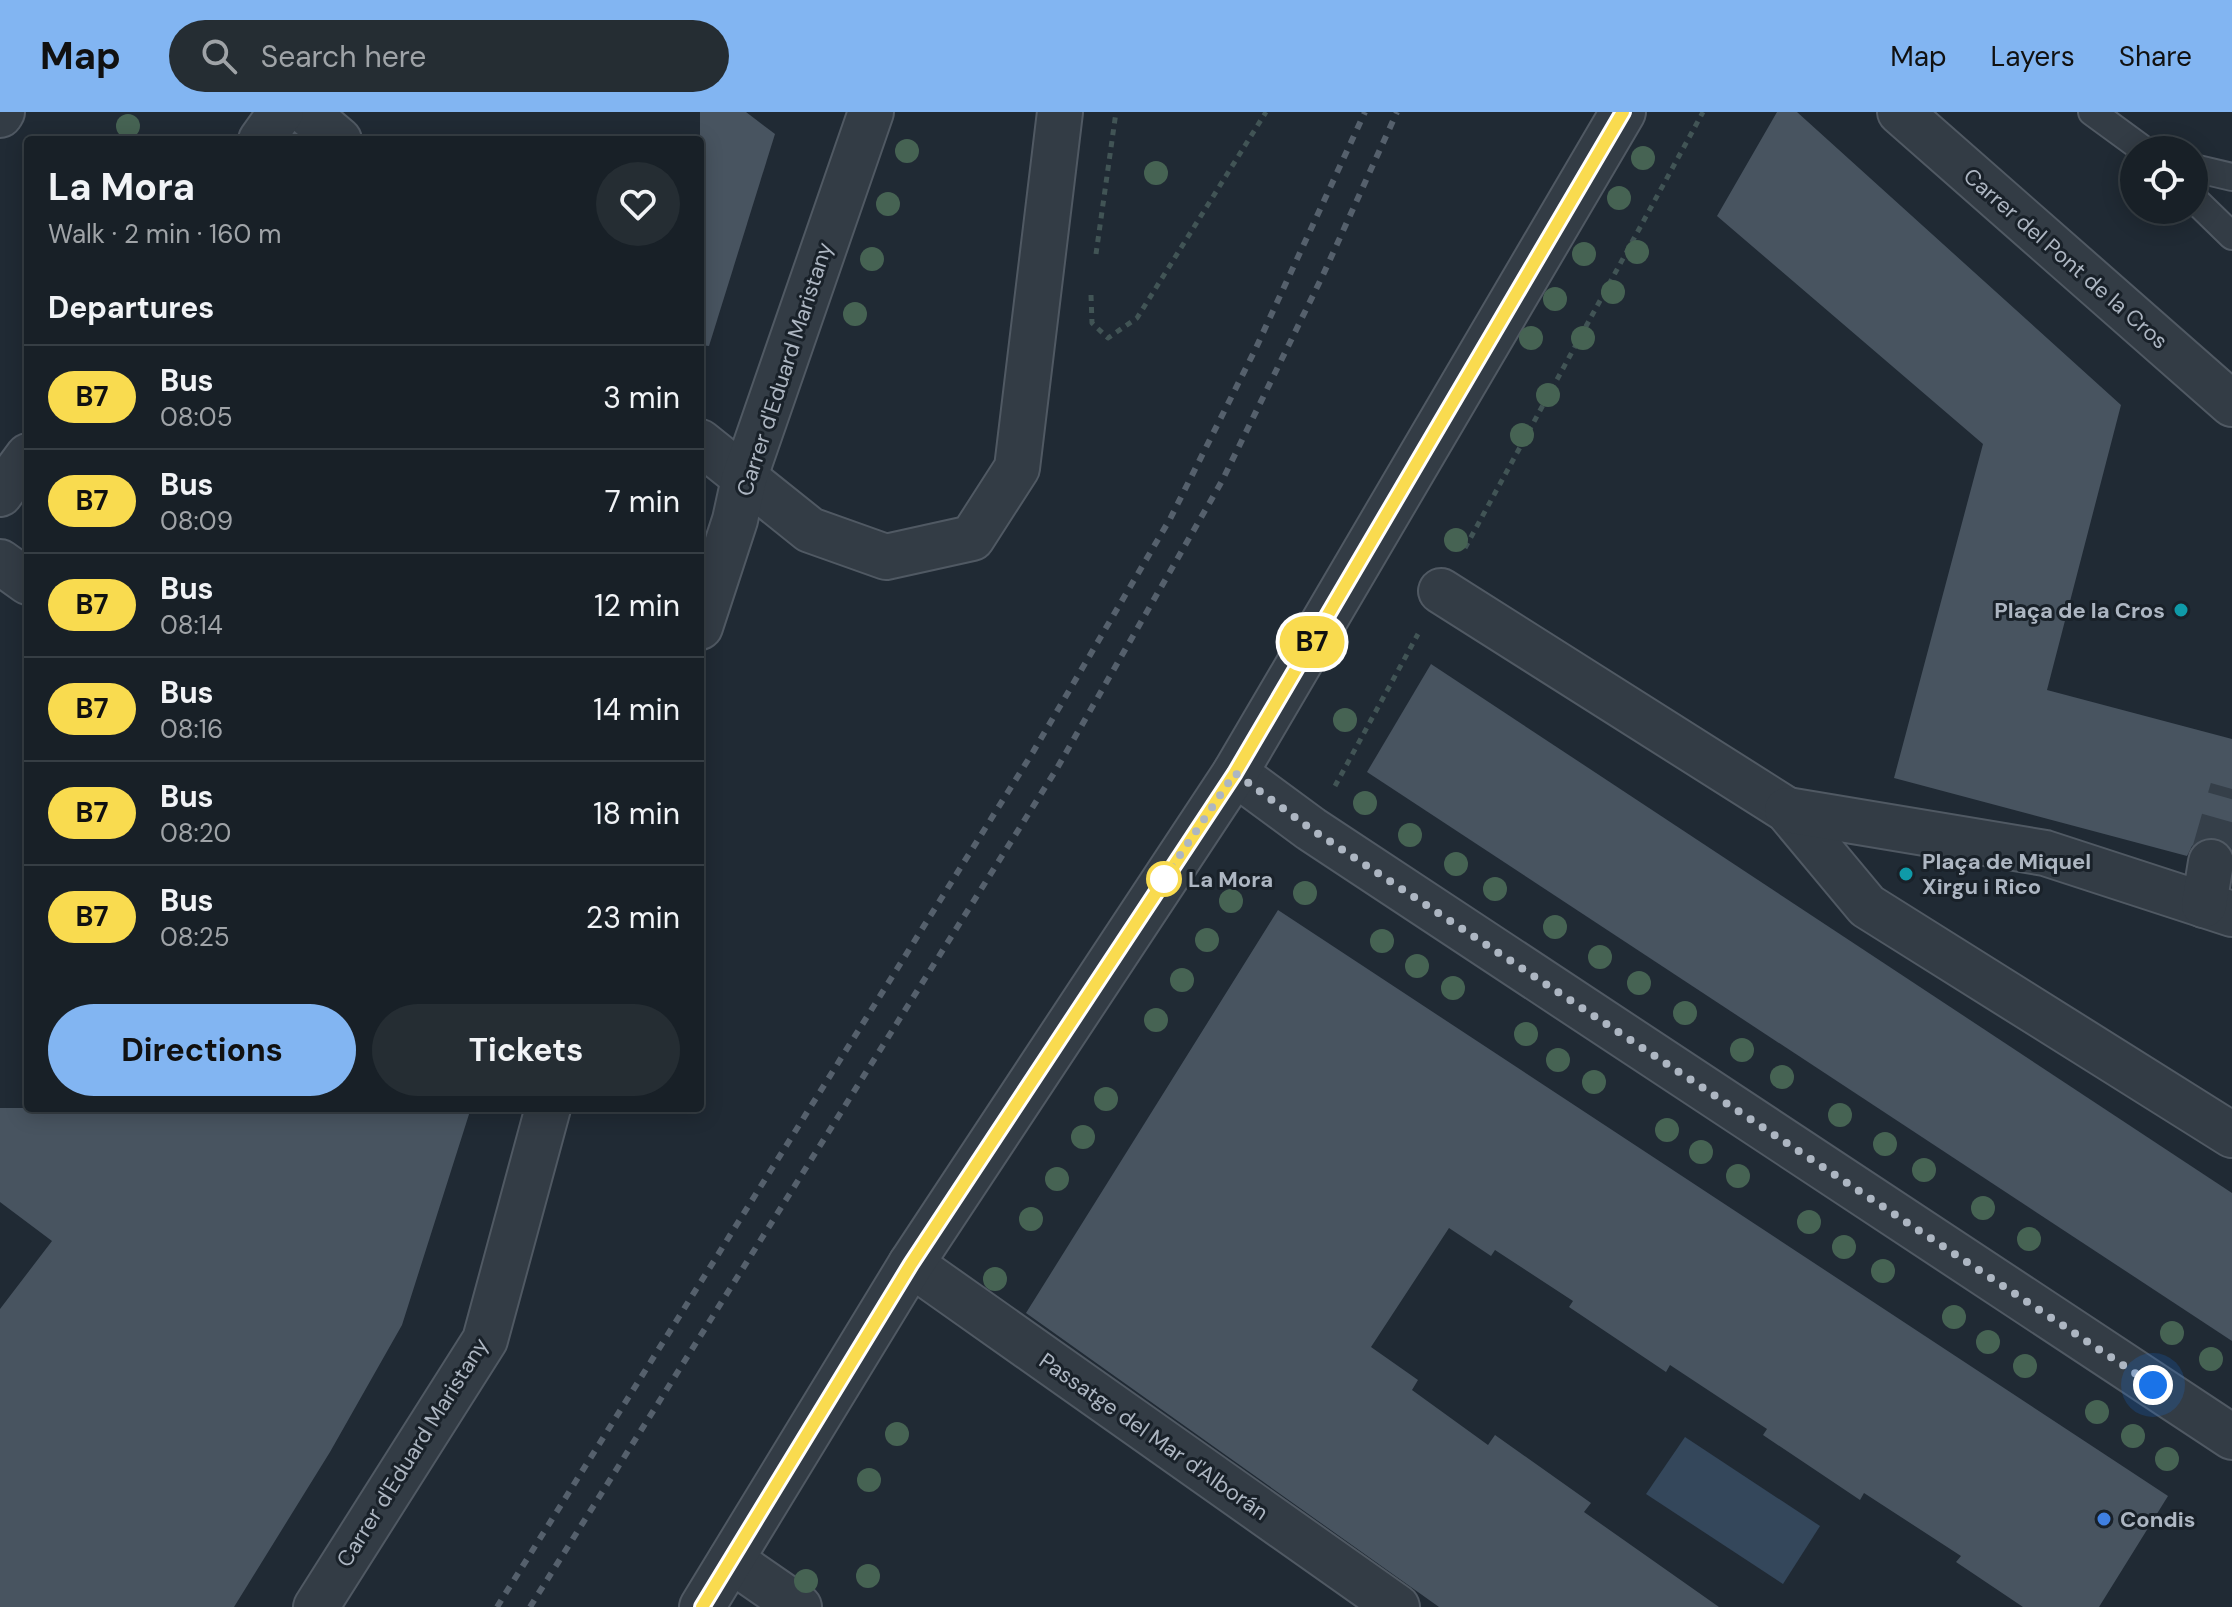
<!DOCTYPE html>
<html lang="en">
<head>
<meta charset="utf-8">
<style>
  body { margin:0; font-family:"DM Sans",sans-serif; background:#252d33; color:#f1f3f6; height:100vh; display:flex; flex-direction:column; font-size:30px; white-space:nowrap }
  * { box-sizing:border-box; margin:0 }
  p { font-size:26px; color:#9fa3a7 }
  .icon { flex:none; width:44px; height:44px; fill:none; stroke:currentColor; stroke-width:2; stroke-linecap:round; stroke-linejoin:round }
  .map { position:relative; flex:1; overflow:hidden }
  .drawer { position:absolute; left:24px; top:24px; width:680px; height:976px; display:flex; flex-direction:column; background:#182027; border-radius:8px; box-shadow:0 4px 20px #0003,0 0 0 2px #363e44 }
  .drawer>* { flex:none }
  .badge { padding:0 16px; border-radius:26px; font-size:28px; line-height:52px }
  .tools { position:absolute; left:2120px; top:24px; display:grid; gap:16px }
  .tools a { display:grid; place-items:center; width:88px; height:88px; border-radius:50%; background:#182027; box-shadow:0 4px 20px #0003,0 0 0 2px #363e44; font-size:40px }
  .you { position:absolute; width:40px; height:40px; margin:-20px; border:6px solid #fff; border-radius:50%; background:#1a73e8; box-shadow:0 0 0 12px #1a73e833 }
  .map>.badge { position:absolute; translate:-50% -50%; box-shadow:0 0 0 4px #fff }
  h2 { padding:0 24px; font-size:30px; line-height:72px }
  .round { display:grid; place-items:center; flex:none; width:84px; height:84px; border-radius:42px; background:#252d33 }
  .summary { display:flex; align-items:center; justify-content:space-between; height:136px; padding:0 24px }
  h1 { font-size:38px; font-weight:700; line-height:60px }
  .primary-button { display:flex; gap:16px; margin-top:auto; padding:16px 24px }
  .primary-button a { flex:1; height:92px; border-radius:48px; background:#82b5f2; color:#111; font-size:32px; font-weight:700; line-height:92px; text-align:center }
  .primary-button a+a { background:#252d33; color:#f1f3f6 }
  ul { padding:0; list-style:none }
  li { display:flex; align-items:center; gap:24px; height:104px; padding:0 24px; border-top:2px solid #363e44 }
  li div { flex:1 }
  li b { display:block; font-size:30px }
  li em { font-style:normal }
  li .badge { min-width:88px; font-weight:700; text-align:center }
  header { display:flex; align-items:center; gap:48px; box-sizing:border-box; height:112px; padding:0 40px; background:#82b5f2; color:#111 }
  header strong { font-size:38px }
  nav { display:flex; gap:44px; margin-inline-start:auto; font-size:28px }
  .search { width:560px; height:72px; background:#252d33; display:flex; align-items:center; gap:20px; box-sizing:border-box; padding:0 28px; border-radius:44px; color:#9fa3a7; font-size:30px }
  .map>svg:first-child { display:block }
  .water { fill:#34475b }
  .building { fill:#485460 }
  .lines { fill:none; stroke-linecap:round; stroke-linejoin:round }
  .street-tunnel { stroke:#353f49; stroke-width:44; stroke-dasharray:44 22; stroke-linecap:butt }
  .lane-casing { stroke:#505963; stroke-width:30 }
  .street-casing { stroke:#505963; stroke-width:48 }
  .path { stroke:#415455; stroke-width:5; stroke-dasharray:6 6; stroke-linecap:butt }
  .lane { stroke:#333c45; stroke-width:26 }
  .street { stroke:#333c45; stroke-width:44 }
  .rail { stroke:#55606c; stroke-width:6; stroke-dasharray:8 8; stroke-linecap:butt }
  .tree { fill:#466353 }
  .line-casing { stroke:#fff; stroke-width:18 }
  .line { stroke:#f9db4f; stroke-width:12 }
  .walk { stroke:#adb6c2; stroke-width:8; stroke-dasharray:0 14.4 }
  .culture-dot { fill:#0f9aa8; stroke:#192129; stroke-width:3 }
  .stop-dot { fill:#fff; stroke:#f9db4f; stroke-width:4 }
  .shop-dot { fill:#3f7fe0; stroke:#192129; stroke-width:3 }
  .labels { text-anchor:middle; stroke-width:6; stroke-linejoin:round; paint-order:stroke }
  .street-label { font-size:22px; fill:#adb6c2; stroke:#192129 }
  .poi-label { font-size:22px; font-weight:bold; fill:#adb6c2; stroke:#192129; text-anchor:start }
  .stop-label { font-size:22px; font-weight:bold; fill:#adb6c2; stroke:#192129; text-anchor:start }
</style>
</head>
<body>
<header>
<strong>Map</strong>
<div class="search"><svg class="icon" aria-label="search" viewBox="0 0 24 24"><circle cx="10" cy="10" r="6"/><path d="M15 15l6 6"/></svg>Search here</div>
<nav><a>Map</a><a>Layers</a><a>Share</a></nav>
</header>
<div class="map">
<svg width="2232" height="1495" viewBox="0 0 2232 1495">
  <rect width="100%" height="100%" fill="#202a34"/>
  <!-- water -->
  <polygon class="water" points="1685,1325 1820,1414 1783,1472 1646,1382"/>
  <!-- building -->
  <g class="building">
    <polygon points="700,0 746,0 775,22 709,234 700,233"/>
    <polygon points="1777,0 1797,0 2121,293 2047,578 2232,627 2232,738 2216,726 2203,726 2192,734 2187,744 1894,666 1983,332 1717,104"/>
    <polygon points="1431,552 2232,1081 2232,1229 1367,660"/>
    <polygon points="1278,798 2168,1384 2099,1495 2023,1495 1956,1450 1961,1444 1864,1381 1860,1388 1763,1323 1767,1317 1670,1253 1666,1260 1569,1195 1573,1189 1495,1138 1491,1144 1449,1116 1371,1235 1418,1268 1412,1278 1488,1333 1495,1323 1591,1391 1584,1400 1719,1495 1439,1495 1026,1201"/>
    <polygon points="0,996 471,996 402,1213 330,1340 234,1495 0,1495 0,1197 52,1129 0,1090"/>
  </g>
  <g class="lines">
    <!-- street-tunnel -->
    <polyline class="street-tunnel" points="2211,750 2232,677"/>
    <defs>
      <g id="lane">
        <polyline points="2092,0 2144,38"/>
        <polyline points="2194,56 2232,65"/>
        <polyline points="2194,87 2232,124"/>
      </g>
      <g id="street">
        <polyline points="306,0 339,28"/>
        <polyline points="1900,0 2232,292"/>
        <polyline points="0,3 2,0"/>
        <polyline points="261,28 281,0"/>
        <polyline points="700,330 810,418 886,445 972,426 1017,356 1060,0"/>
        <polyline points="0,382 28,344"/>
        <polyline points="0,450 28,470"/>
        <polyline points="1441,479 1787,698 1867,794 2232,1023"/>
        <polyline points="700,515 735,408 744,367 871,0"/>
        <polyline points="1235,661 1311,717 2232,1325"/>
        <polyline points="1787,698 2045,741 2232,802"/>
        <polyline points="2204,793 2211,750"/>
        <polyline points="911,1152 1397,1495"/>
        <polyline points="731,1448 799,1495"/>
        <polyline points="316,1495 485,1228 548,996"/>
        <polyline points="702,1495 911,1152 1235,661 1623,0"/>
      </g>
    </defs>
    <!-- lane casing -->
    <use href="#lane" class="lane-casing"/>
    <!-- street casing -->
    <use href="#street" class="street-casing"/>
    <!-- path -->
    <g class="path">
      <polyline points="1096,142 1116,0"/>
      <polyline points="1091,183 1092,211 1108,226 1137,206 1266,0"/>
      <polyline points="1465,436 1703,0"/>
      <polyline points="1335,674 1418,522"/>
    </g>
    <!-- lane -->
    <use href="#lane" class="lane"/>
    <!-- street -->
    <use href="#street" class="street"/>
    <!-- rail -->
    <g class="rail">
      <polyline points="497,1495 1033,640 1170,407 1255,238 1365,0"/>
      <polyline points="530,1495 1056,658 1222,369 1323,163 1397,0"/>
    </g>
  </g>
  <!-- trees -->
  <g class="tree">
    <circle cx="128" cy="14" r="12"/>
    <circle cx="907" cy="39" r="12"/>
    <circle cx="1643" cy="46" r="12"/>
    <circle cx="1156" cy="61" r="12"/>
    <circle cx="1619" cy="86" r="12"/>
    <circle cx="888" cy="92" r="12"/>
    <circle cx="1637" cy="140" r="12"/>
    <circle cx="1584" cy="142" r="12"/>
    <circle cx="872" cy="147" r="12"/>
    <circle cx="1613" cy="180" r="12"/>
    <circle cx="1555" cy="187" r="12"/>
    <circle cx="855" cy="202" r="12"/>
    <circle cx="1531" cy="226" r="12"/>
    <circle cx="1583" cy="226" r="12"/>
    <circle cx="1548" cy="283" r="12"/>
    <circle cx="1522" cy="323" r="12"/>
    <circle cx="1456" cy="428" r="12"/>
    <circle cx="1345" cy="608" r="12"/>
    <circle cx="1365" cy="691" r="12"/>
    <circle cx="1410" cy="723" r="12"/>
    <circle cx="1456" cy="752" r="12"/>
    <circle cx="1495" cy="777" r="12"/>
    <circle cx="1305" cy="781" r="12"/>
    <circle cx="1231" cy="789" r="12"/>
    <circle cx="1555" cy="815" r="12"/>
    <circle cx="1207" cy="828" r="12"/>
    <circle cx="1382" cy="829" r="12"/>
    <circle cx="1600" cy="845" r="12"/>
    <circle cx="1417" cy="854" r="12"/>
    <circle cx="1182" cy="868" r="12"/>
    <circle cx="1639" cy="871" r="12"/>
    <circle cx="1453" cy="876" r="12"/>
    <circle cx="1685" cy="901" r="12"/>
    <circle cx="1156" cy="908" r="12"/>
    <circle cx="1526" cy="922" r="12"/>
    <circle cx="1742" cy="938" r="12"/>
    <circle cx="1558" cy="948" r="12"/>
    <circle cx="1782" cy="965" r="12"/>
    <circle cx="1594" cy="970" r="12"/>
    <circle cx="1106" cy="987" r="12"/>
    <circle cx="1840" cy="1003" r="12"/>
    <circle cx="1667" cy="1018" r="12"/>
    <circle cx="1083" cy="1025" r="12"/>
    <circle cx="1885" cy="1032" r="12"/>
    <circle cx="1701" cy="1040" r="12"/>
    <circle cx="1924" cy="1058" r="12"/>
    <circle cx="1738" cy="1064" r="12"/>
    <circle cx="1057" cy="1067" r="12"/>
    <circle cx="1983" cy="1096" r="12"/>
    <circle cx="1031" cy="1107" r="12"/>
    <circle cx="1809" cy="1110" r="12"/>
    <circle cx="2029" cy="1127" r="12"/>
    <circle cx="1844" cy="1135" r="12"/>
    <circle cx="1883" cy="1159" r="12"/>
    <circle cx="995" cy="1167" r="12"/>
    <circle cx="1954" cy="1205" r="12"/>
    <circle cx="2172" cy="1221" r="12"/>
    <circle cx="1988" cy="1230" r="12"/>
    <circle cx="2211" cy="1247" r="12"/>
    <circle cx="2025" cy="1254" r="12"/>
    <circle cx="2097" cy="1300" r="12"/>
    <circle cx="897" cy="1322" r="12"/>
    <circle cx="2133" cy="1324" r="12"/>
    <circle cx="2167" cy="1347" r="12"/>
    <circle cx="869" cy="1368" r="12"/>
    <circle cx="868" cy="1464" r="12"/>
    <circle cx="806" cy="1469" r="12"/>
  </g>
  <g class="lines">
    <defs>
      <polyline id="line" points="702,1495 911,1152 1235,661 1623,0"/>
    </defs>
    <!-- line casing -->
    <use href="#line" class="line-casing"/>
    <!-- line -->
    <use href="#line" class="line"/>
    <!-- walk -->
    <polyline class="walk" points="1164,767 1235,661 1311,717 2153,1273"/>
  </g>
  <!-- markers -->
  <g class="culture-dot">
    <circle cx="2181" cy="498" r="8"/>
    <circle cx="1906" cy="762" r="8"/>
  </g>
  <circle class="stop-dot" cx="1164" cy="767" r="16"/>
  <circle class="shop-dot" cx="2104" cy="1407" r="8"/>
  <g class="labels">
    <!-- street labels -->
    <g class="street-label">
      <text transform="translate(2066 146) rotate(41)" y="8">Carrer del Pont de la Cros</text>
      <text transform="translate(784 257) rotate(-72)" y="8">Carrer d'Eduard Maristany</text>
      <text transform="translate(1154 1324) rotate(35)" y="8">Passatge del Mar d'Alborán</text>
      <text transform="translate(412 1340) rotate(-58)" y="8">Carrer d'Eduard Maristany</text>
    </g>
    <!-- poi labels -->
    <g class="poi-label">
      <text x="2165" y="506" text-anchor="end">Plaça de la Cros</text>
      <text x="1922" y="757">Plaça de Miquel<tspan x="1922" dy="25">Xirgu i Rico</tspan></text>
      <text x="2120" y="1415">Condis</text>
    </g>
    <!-- stop labels -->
    <g class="stop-label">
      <text x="1188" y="775">La Mora</text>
    </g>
  </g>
</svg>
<div class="tools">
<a><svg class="icon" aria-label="locate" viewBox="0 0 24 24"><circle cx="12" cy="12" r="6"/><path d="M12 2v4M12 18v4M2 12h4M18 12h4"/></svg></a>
</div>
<div class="you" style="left:2153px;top:1273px"></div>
<b class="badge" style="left:1312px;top:530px;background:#f9db4f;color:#111">B7</b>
<section class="drawer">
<div class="summary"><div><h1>La Mora</h1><p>Walk · 2 min · 160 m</p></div><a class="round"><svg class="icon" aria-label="heart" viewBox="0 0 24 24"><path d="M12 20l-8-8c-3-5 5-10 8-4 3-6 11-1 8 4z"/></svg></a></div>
<h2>Departures</h2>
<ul>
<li><span class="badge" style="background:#f9db4f;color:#111">B7</span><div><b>Bus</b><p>08:05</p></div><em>3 min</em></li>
<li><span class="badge" style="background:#f9db4f;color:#111">B7</span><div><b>Bus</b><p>08:09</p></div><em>7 min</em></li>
<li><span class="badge" style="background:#f9db4f;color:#111">B7</span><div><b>Bus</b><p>08:14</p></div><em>12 min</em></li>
<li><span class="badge" style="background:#f9db4f;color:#111">B7</span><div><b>Bus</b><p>08:16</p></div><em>14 min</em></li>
<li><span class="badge" style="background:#f9db4f;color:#111">B7</span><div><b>Bus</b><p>08:20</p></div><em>18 min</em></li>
<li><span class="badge" style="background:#f9db4f;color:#111">B7</span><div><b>Bus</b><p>08:25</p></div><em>23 min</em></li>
</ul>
<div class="primary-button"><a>Directions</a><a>Tickets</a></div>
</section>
</div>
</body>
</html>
